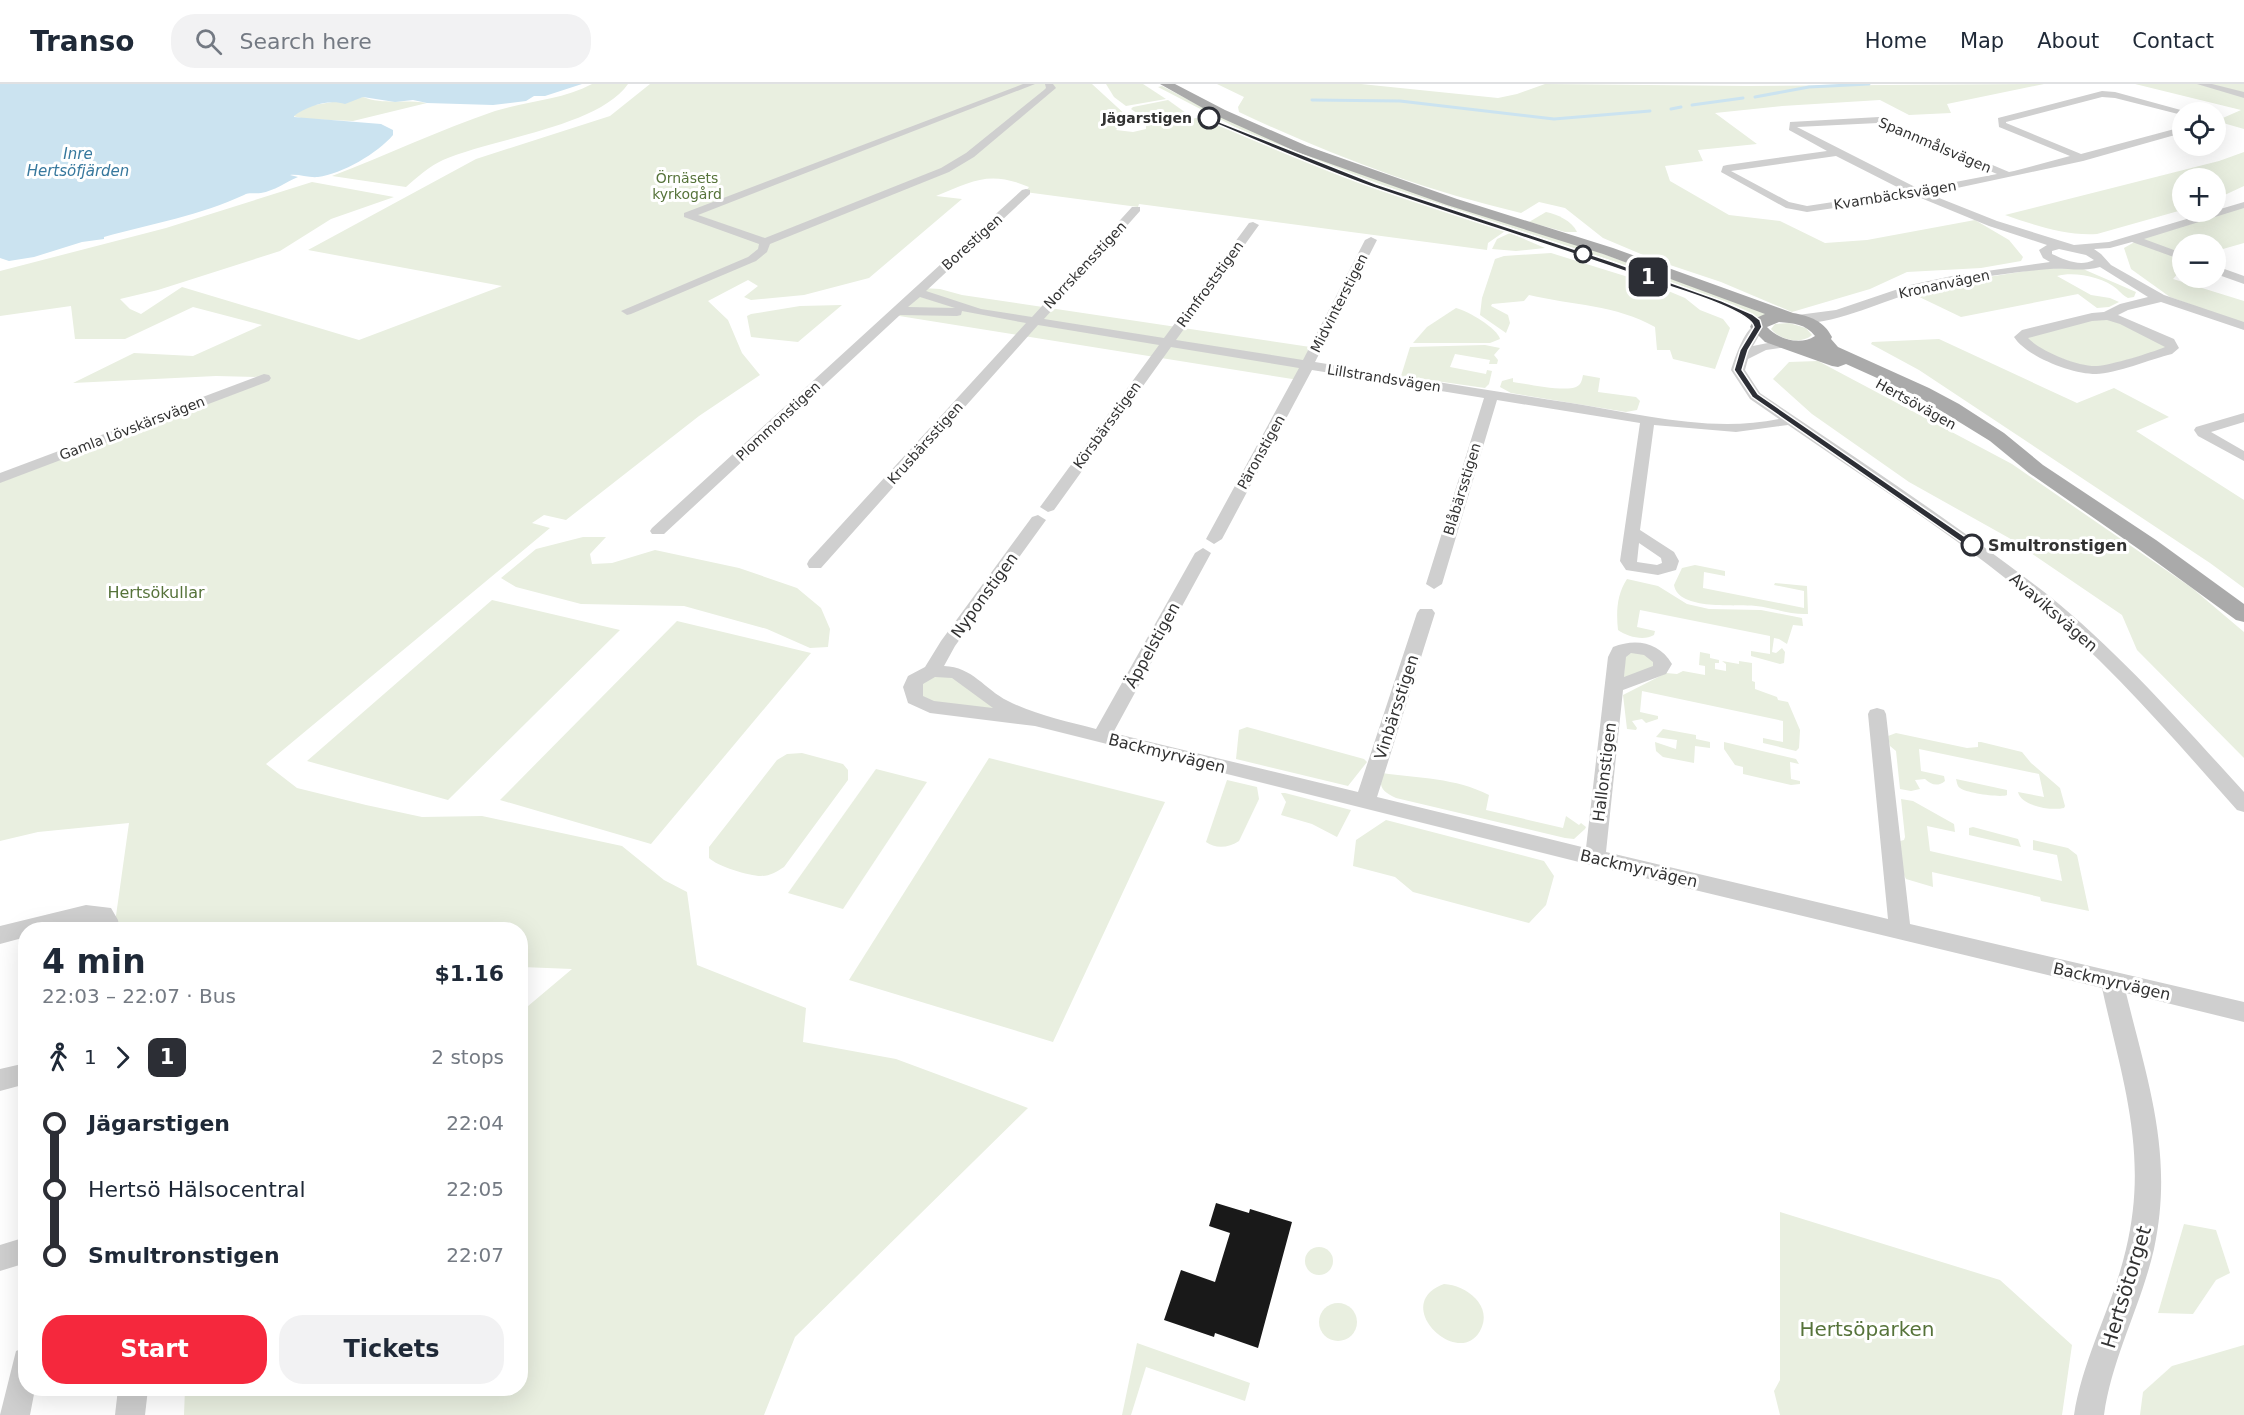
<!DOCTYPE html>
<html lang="en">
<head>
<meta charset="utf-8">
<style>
  body { margin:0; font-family:"DejaVu Sans",sans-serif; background:#f2f2f3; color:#1f2937; height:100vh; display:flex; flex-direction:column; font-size:22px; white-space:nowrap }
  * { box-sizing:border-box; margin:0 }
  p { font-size:20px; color:#747a83 }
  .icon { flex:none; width:33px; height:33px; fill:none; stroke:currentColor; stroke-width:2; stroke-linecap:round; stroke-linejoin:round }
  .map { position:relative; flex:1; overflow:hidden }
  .drawer { position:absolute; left:18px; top:838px; width:510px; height:474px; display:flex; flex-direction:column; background:#fff; border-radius:24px; box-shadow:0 6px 24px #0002 }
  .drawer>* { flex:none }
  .badge { padding:0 12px; border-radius:9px; font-size:21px; line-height:39px }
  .buttons { position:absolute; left:2172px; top:18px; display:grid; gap:12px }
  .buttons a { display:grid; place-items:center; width:54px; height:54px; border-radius:50%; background:#fff; box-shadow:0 6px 24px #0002; font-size:30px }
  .map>.badge { position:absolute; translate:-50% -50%; box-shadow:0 0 0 3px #fff }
  .legs { display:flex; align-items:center; gap:9px; height:66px; padding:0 24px; font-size:20px }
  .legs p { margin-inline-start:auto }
  .summary { display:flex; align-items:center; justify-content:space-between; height:102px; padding:0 24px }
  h1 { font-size:33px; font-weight:600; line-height:45px }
  .button { display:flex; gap:12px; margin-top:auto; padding:12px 24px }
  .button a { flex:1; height:69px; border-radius:24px; background:#f5283d; color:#fff; font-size:24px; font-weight:600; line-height:69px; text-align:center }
  .button a+a { background:#f2f2f3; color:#1f2937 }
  ul { padding:0 24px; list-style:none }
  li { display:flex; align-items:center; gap:21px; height:66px; font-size:22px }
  li i { display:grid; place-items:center; width:9px; height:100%; margin:0 8px; background:currentColor }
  li i::after { content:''; width:15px; height:15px; margin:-8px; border:4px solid; border-radius:50%; background:#fff }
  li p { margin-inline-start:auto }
  li:first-child i { background:linear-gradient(#0000 50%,currentColor 0) }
  li:last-child i { background:linear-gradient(currentColor 50%,#0000 0) }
  header { display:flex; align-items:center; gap:36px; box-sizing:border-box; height:84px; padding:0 30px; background:#fff; border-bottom:2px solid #e0e1e3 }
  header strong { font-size:28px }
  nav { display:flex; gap:33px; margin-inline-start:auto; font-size:21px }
  .search { width:420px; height:54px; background:#f2f2f3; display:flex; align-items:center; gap:15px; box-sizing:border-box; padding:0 21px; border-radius:24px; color:#747a83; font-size:22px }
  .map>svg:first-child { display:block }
  .green { fill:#e9efe0 }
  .water { fill:#cbe3f0 }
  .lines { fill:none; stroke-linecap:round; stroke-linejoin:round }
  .stream { stroke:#cbe3f0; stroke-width:3 }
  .building { fill:#191919 }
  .minor { fill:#cfcfcf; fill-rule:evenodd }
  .major { fill:#aaa; fill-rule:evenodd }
  .line-1 { fill:#2c2e35; stroke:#fff; stroke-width:1.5 }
  .stop-1-dot { fill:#fff; stroke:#2c2e35; stroke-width:3 }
  .labels { text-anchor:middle; stroke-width:6; stroke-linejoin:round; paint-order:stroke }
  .far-stop-label { font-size:14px; font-weight:bold; fill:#323232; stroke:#fff; text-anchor:end }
  .far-street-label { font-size:14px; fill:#323232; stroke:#fff }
  .far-park-label { font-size:14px; fill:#56733a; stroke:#fff }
  .far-water-label { font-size:15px; font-style:italic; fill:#37789d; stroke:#fff }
  .stop-label { font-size:16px; font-weight:bold; fill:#323232; stroke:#fff; text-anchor:start }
  .park-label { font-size:16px; fill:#56733a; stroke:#fff }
  .street-label { font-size:16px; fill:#323232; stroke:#fff }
  .near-street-label { font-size:20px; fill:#323232; stroke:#fff }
  .near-park-label { font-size:20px; fill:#56733a; stroke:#fff }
</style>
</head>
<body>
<header>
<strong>Transo</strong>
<div class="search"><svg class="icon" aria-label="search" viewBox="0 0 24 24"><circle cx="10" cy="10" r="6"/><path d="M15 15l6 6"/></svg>Search here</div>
<nav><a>Home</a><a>Map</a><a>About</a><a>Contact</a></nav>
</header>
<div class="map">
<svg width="2244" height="1331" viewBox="0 0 2244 1331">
  <rect width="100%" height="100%" fill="#fff"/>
  <!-- green -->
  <g class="green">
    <path d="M592 0H628C598 43 493 54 443 76 430 82 417 93 406 103L332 92C387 71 439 46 495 27 527 17 562 16 592 0Z"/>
    <path d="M650 0H1092L1128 33 1116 46 1133 48 1146 45V33L1191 35 1205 32 1317 80 1508 145 1488 159 1487 166 1139 120 1138 123 1025 108 1029 103C989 86 973 97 936 112L962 115 869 194 804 211 751 216 744 213 758 202 748 196 708 217 728 236 742 269 760 291 699 332 566 436 544 431 532 439 550 444 266 680 297 704 366 721 422 733 482 732 622 762 664 796 687 808 697 881 806 924 803 958 896 975 1028 1024 795 1253 764 1331H184L185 1305H520L521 928 572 885 522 883 520 846H472L454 840 395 846H114L129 739 38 748 0 757V395L261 293 216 292 73 299 134 269 193 272 262 241 193 223 125 255H75L71 222 0 232V187L166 144 312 98 394 113 331 135 280 167 158 206 120 215 130 225 141 230 182 203 359 256 502 202 308 166 476 75 610 32Z"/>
    <polygon points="1106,0 1143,0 1166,15 1126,22 1114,13"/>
    <path d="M1217 0H1361L1498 14 1517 10 1545 0 1748 2 2044 0 1947 20 1951 29 1909 31 1880 16 1782 22 1715 29 1757 60 1698 66 1703 77 1665 82 1670 97 1729 131 1780 137 1825 159 1867 156 1975 136 2009 156 2023 173 2021 177 1981 184 1907 188 1870 205 1792 228 1721 198 1655 176 1603 154 1565 124 1539 118 1521 129C1423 106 1330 71 1239 28L1238 23 1244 13Z"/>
    <polygon points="2135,0 2244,0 2244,45 2216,37 2241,26"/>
    <polygon points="1162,2 1210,27 1771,231 1758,234 1734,221 1610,176 1388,103 1305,73 1235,43 1158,3"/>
    <path d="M363 13C383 21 405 15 427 19L353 37 305 35 293 32 308 22Z"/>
    <polygon points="1168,16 1186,29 1140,31 1131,25 1133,23"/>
    <path d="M2244 68V102L2216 115V94H2182V126L2097 150C2065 152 2034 141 2005 131L2219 77Z"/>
    <polygon points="2244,122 2244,159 2216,167 2216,160 2182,160 2182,185 2173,195 2244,217 2244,240 2170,213 2131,185 2124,164 2145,152"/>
    <path d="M1546 128C1557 130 1572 137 1577 148H1565L1529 138Z"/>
    <polygon points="1510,149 1545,164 1516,167 1492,165 1497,155"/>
    <path d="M1551 169 1654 201 1685 214 1700 226 1723 235 1730 244 1715 285 1673 275 1670 266H1657L1655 243C1617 221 1571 221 1529 211L1524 217 1492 220 1491 222 1508 231 1510 239 1506 249 1480 231 1482 214 1495 175 1504 172Z"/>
    <path d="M2046 184 2083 185 2136 208 2134 213 2128 214C2123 211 2121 209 2117 205 2103 193 2074 187 2057 192L2091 211 2110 214 2119 218 2109 223 2097 224 2078 210 1961 233 1911 209 1956 198Z"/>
    <polygon points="922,204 940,205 962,211 1317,264 1305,297 893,231"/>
    <polygon points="842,221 798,258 751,253 747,232 751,230 800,222"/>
    <path d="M1456 224C1468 227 1497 244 1500 255L1490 259H1413L1427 243Z"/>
    <polygon points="2109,232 2173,263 2092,286 2026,261 2023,250"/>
    <path d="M1789 239 1806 244 1812 251C1801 261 1780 256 1771 245L1775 240Z"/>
    <polygon points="1939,255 2077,319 2114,304 2169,333 2136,347 2244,416 2244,504 2210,479 1919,286 1871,260 1872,258"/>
    <polygon points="1485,261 1500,264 1494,271 1498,276 1497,280 1489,280 1490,276 1455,270 1450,283 1486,290 1487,286 1492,287 1489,300 1485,304 1401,292 1410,263"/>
    <polygon points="1818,277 2012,380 2192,504 2244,548 2244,674 2137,566 2122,531 2009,454 1909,398 1812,330 1773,295 1789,278"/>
    <path d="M1583 291 1600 294 1598 308 1636 313 1640 317 1637 326 1626 328 1511 309 1500 303 1502 297 1513 294V298C1528 300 1564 308 1576 303 1581 301 1582 296 1583 291Z"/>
    <polygon points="583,453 606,453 590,470 592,480 612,479 655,466 739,484 797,504 821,524 830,545 828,563 810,564 767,545 684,522 581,520 516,503 501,494 536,465"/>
    <path d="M1695 481 1725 487V492L1704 488 1703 504 1804 524V507L1774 501 1775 499 1807 502 1808 530C1791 531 1774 524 1756 522 1737 520 1678 527 1674 501L1682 484Z"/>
    <path d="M1627 495 1658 502 1687 520 1709 525 1761 526 1802 534 1803 542 1793 541 1787 560 1779 555 1774 554 1772 568 1776 569 1782 564 1785 568 1784 579 1780 580 1751 572V567L1770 570V552L1640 526 1637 543 1655 547 1654 551C1644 557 1628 553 1618 546 1616 527 1617 510 1627 495Z"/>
    <polygon points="492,516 620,546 448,716 307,677"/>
    <polygon points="677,537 811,569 651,760 500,716"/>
    <polygon points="1634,568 1643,568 1653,574 1655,583 1624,594 1625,571"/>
    <polygon points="1700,568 1710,570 1710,574 1719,576 1719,579 1715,579 1715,585 1726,587 1726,580 1722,577 1739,580 1739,577 1752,579 1752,597 1755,598 1755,605 1777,613 1778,616 1788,618 1800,646 1799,664 1796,667 1763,659 1763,654 1783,658 1783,637 1642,607 1640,628 1658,632 1658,635 1646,639 1642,635 1632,637 1637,644 1636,646 1627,645 1623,611 1666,589 1677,590 1683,587 1705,591 1705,582 1699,581"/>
    <polygon points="958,588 1033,636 915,618 918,595"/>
    <polygon points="1247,643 1364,675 1367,678 1348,702 1236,675 1239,646"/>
    <polygon points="1663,645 1696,651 1696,655 1710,658 1710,664 1695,662 1694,679 1663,673 1656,667 1655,658 1676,665 1677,656 1656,653"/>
    <path d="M1896 649 1967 664 1978 663V658H1981L2022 668 2031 679 2060 704 2065 722 2064 724C2051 727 2021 722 2018 708L2044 713 2039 690 1919 665 1921 687 1944 692 1945 697C1938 703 1931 701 1925 695L1915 696 1920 705 1911 707 1900 705 1896 667 1890 662 1888 652Z"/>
    <polygon points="1724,658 1796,675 1799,680 1790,678 1791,695 1800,697 1800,700 1791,701 1743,690 1743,683 1735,681 1724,665"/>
    <path d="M802 669 843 680 848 686V696L784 783C776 788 770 792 761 792 749 792 717 782 709 774V763L777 676 787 670Z"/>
    <polygon points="989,674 1165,718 1053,958 849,896"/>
    <polygon points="876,685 927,698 843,825 788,809"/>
    <path d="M1382 689C1418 694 1456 694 1489 711L1486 726 1563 744 1566 732 1579 741 1581 739 1586 743 1585 745 1574 755 1565 754 1396 714C1383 708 1378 703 1382 689Z"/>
    <path d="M1956 695 2007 706V711C2001 714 1966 709 1960 704 1957 702 1957 698 1956 695Z"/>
    <path d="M1227 696 1257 703 1259 715 1239 757C1229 764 1215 765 1206 758Z"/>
    <polygon points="1281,709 1285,709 1351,726 1337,753 1312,740 1281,731 1286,718"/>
    <polygon points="1901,715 1913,717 1954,740 1955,748 1927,742 1930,767 2062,797 2057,771 2033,766 2033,756 2068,764 2077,771 2089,827 2041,817 2040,813 1932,788 1933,803 1906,795 1902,787 1900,757 1904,756 1905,753"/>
    <polygon points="1386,736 1544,777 1554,792 1546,821 1529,839 1413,808 1395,793 1353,782 1356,756"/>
    <polygon points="1973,743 2018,755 2021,763 1969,751 1969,744"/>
    <polygon points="1780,1128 2000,1196 2072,1261 2062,1331 1780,1331 1774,1307 1780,1296"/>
    <polygon points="2184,1140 2216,1146 2230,1189 2216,1196 2193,1230 2158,1229"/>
    <circle cx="1319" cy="1177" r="14"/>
    <path d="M1444 1200C1466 1201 1494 1222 1480 1247 1458 1286 1389 1220 1444 1200Z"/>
    <circle cx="1338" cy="1238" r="19"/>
    <polygon points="1137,1259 1250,1299 1245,1317 1146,1283 1131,1331 1122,1331"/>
    <polygon points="2244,1261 2244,1331 2140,1331 2143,1308 2172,1282"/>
  </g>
  <!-- water -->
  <path class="water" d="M0 0H582L545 12H534L526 17 493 21 427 19 413 16 395 18 363 13 345 20C328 15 308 22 294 32V33L381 40 393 46V51C378 69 342 90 318 93 309 94 299 90 290 91L298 93C286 98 274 107 261 109 255 110 249 108 244 111 201 131 151 140 104 153V155L82 158 34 173 9 177 0 174Z"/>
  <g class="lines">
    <!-- stream -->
    <g class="stream">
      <polyline points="1755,13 1809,3 1869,0"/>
      <polyline points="1312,16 1400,17 1554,35 1650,27"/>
      <polyline points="1692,21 1743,14"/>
      <polyline points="1671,25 1681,23"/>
    </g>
  </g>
  <!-- building -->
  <polygon class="building" points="1216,1119 1249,1129 1250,1125 1292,1138 1258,1264 1215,1249 1214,1253 1164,1236 1181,1186 1215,1198 1230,1149 1209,1142"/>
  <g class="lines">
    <!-- minor -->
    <g class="minor">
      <polygon points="1023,0 1035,0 698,131 765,154 941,84 966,69 1044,6 1046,4 1045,0 1053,0 1056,4 974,73 949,88 770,160 767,168 756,177 631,230 627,231 621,227 748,173 758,165 759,160 684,133 684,129"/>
      <polygon points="2197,0 2212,0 2244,8 2244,14"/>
      <path d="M2102 7 2115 8 2188 28H2182V31L2115 14 2102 13 2006 38V39L2081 70 2182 43V49L2083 77 1929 110 1997 137 2074 161 2109 158 2244 118V124L2144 155 2182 169V176L2132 158 2110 164 2094 165 2101 170 2111 181 2164 211 2244 238V246L2161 218 2128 226 2118 231 2174 255 2179 264 2172 270C2151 275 2115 290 2096 290 2072 290 2027 273 2014 253L2022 246 2092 229 2104 228 2120 220 2148 213 2100 183C2083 188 2067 184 2050 185 2006 189 1961 195 1918 207 1884 216 1824 246 1790 238L1788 235 1790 232 1836 226 1910 201 1952 192 2050 178 2043 174 2039 166 2047 161 1989 142 1916 112 1807 128 1786 124 1721 88 1723 82 1727 81 1827 67 1789 46 1790 38 1879 33 2009 88 2014 87 2070 72 1999 43 1998 34ZM1878 39 1997 90 1919 105 1797 43ZM1836 72 1905 107 1807 122 1789 118 1731 87ZM2059 165 2086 171 2094 176C2080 183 2065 176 2052 170V167ZM2107 236 2120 240 2165 263C2151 269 2111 281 2097 282 2078 283 2040 267 2028 254L2092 237Z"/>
      <path d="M1026 105 1030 106V110L926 207 981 225 1032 233 1132 123H1140V127L1044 235 1164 254 1249 139 1253 138 1259 141 1176 256 1303 276 1365 156 1371 153 1377 156 1315 278C1401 292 1486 306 1571 319 1639 330 1711 349 1779 335L1750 315 1731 286C1735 273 1745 243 1758 239L1763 240 1764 243 1753 262 1787 255 1794 259 1787 263 1766 266 1748 275 1745 286 1760 309C1857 375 1955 439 2048 511 2120 569 2182 640 2244 708V728L2237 726C2173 654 2111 581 2037 520 1959 454 1872 399 1788 341L1736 348 1654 341 1640 446 1674 468 1679 477 1676 486 1658 491 1626 486 1620 477 1640 339 1497 316 1442 500 1434 505 1426 500 1484 314 1312 286 1222 455 1214 460 1206 455 1299 284 1171 263 1054 426 1048 428 1040 423 1159 261 1038 241 821 484H809L807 480 809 476 1026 239 962 227 961 231 957 232 900 231 664 450H652L650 447 652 444 1022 106ZM920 213 955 224 908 223ZM1639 459 1661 474 1662 479 1657 481 1637 478Z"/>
      <polygon points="2216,182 2244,192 2244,200 2216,190"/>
      <polygon points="264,290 269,291 271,294 269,297 0,399 0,389"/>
      <polygon points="2244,329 2244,338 2211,348 2244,367 2244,377 2198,352 2194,346 2196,343"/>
      <path d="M1038 431 1046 436 955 562 944 582C973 583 984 605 1008 617 1036 631 1066 637 1096 645L1195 469 1203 464 1211 469 1113 649 1358 708 1417 529 1420 525H1432L1435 529 1377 713 1586 764 1608 573 1613 563C1636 554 1659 558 1672 580L1666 590 1623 606 1606 768 1888 835 1868 630 1870 626 1877 624 1884 626 1886 630 1910 840 2244 918V938L2126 909C2148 999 2174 1071 2154 1165 2141 1222 2112 1273 2104 1331H2074C2083 1273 2113 1222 2126 1165 2149 1070 2122 995 2102 904L1595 782 1035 642 930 629 908 619 903 603 908 592 925 583 941 557 1032 433ZM1631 569 1644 571 1653 578V582L1624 593 1626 573ZM935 593 952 594 993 624 934 617 923 612V600Z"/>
      <polygon points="86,821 111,824 118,836 120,846 98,846 96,839 86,839 56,846 26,846 26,853 0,860 0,842"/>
      <polygon points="26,979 26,1000 0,1007 0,985"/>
      <polygon points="26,1153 26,1179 0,1187 0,1161"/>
      <polygon points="26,1263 26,1305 35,1305 30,1331 0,1331 16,1267"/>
      <polygon points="118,1305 148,1305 145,1331 115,1331"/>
    </g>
    <!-- major -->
    <path class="major" d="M1160 0H1175L1225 26 1307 62 1457 115 1613 164 1793 229C1810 232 1824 237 1832 253L1831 255 1838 263 1929 304 1959 320 2004 349 2043 381 2156 456 2244 520V538L2236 536 2140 466 2029 389 1990 357 1917 312 1846 280 1838 283 1832 282 1765 258 1750 243 1754 235 1765 230 1603 170 1447 121 1297 68 1217 32ZM1779 238C1793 239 1806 240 1815 252 1800 262 1778 255 1767 243Z"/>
  </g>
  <!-- line-1 -->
  <path class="line-1" d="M1207 33 1376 100 1613 178 1722 217 1752 230 1760 236 1762 243 1748 266 1742 286 1758 310 1977 461 1968 463 1752 313 1734 286 1740 266 1754 243C1751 226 1671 203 1653 197 1560 164 1465 135 1372 103 1316 83 1262 59 1207 36Z"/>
  <!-- markers -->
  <g class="stop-1-dot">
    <circle cx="1209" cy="34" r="10"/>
    <circle cx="1583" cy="170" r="8"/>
    <circle cx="1972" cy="461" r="10"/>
  </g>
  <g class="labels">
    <!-- far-stop labels -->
    <g class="far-stop-label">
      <text x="1192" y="39">Jägarstigen</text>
    </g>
    <!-- far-street labels -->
    <g class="far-street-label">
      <text transform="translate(1935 61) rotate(23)" y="5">Spannmålsvägen</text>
      <text transform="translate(1895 111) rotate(-9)" y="5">Kvarnbäcksvägen</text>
      <text transform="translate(972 158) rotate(-42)" y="5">Borestigen</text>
      <text transform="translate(1085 181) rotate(-47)" y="5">Norrskensstigen</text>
      <text transform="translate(1210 200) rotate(-54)" y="5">Rimfroststigen</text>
      <text transform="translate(1944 200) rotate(-12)" y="5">Kronanvägen</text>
      <text transform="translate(1339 219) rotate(-63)" y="5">Midvinterstigen</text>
      <text transform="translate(1384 294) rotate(9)" y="5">Lillstrandsvägen</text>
      <text transform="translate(1916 320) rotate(29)" y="5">Hertsövägen</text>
      <text transform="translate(778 337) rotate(-43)" y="5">Plommonstigen</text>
      <text transform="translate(1107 341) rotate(-54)" y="5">Körsbärsstigen</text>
      <text transform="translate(132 344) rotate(-21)" y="5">Gamla Lövskärsvägen</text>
      <text transform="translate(925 359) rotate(-48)" y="5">Krusbärsstigen</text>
      <text transform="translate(1261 368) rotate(-61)" y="5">Päronstigen</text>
      <text transform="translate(1462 405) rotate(-73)" y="5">Blåbärsstigen</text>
    </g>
    <!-- far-park labels -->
    <g class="far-park-label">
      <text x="687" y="99">Örnäsets<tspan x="687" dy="16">kyrkogård</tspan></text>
    </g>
    <!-- far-water labels -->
    <g class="far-water-label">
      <text x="78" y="75">Inre<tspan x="78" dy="17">Hertsöfjärden</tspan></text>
    </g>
    <!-- stop labels -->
    <g class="stop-label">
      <text x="1988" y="467">Smultronstigen</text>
    </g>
    <!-- park labels -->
    <g class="park-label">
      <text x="156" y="514">Hertsökullar</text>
    </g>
    <!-- street labels -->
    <g class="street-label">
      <text transform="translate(984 511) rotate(-54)" y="6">Nyponstigen</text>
      <text transform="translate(2054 528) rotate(41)" y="6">Avaviksvägen</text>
      <text transform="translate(1152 561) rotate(-61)" y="6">Äppelstigen</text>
      <text transform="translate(1396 623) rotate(-72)" y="6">Vinbärsstigen</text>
      <text transform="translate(1167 669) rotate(14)" y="6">Backmyrvägen</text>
      <text transform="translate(1604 688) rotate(-83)" y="6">Hallonstigen</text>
      <text transform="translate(1639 784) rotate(13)" y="6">Backmyrvägen</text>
      <text transform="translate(2112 897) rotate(13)" y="6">Backmyrvägen</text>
    </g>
    <!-- near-street labels -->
    <g class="near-street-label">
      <text transform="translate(2126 1203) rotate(-73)" y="7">Hertsötorget</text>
    </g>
    <!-- near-park labels -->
    <g class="near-park-label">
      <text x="1867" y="1252">Hertsöparken</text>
    </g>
  </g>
</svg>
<div class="buttons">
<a><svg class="icon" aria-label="locate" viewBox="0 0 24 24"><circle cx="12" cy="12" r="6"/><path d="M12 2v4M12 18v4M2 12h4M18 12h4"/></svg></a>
<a>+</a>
<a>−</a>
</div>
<b class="badge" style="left:1648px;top:193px;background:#2c2e35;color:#fff">1</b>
<section class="drawer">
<div class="summary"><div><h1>4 min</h1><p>22:03 – 22:07 · Bus</p></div><b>$1.16</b></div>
<div class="legs"><svg class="icon" aria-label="walk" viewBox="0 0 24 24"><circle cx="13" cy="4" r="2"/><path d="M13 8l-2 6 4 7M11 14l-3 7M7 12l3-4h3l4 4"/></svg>1<svg class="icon" aria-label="forward" viewBox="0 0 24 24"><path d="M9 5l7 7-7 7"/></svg><b class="badge" style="background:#2c2e35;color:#fff">1</b><p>2 stops</p></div>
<ul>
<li><i style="color:#2c2e35"></i><b>Jägarstigen</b><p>22:04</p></li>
<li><i style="color:#2c2e35"></i><span>Hertsö Hälsocentral</span><p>22:05</p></li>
<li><i style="color:#2c2e35"></i><b>Smultronstigen</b><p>22:07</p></li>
</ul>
<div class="button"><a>Start</a><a>Tickets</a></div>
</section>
</div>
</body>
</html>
